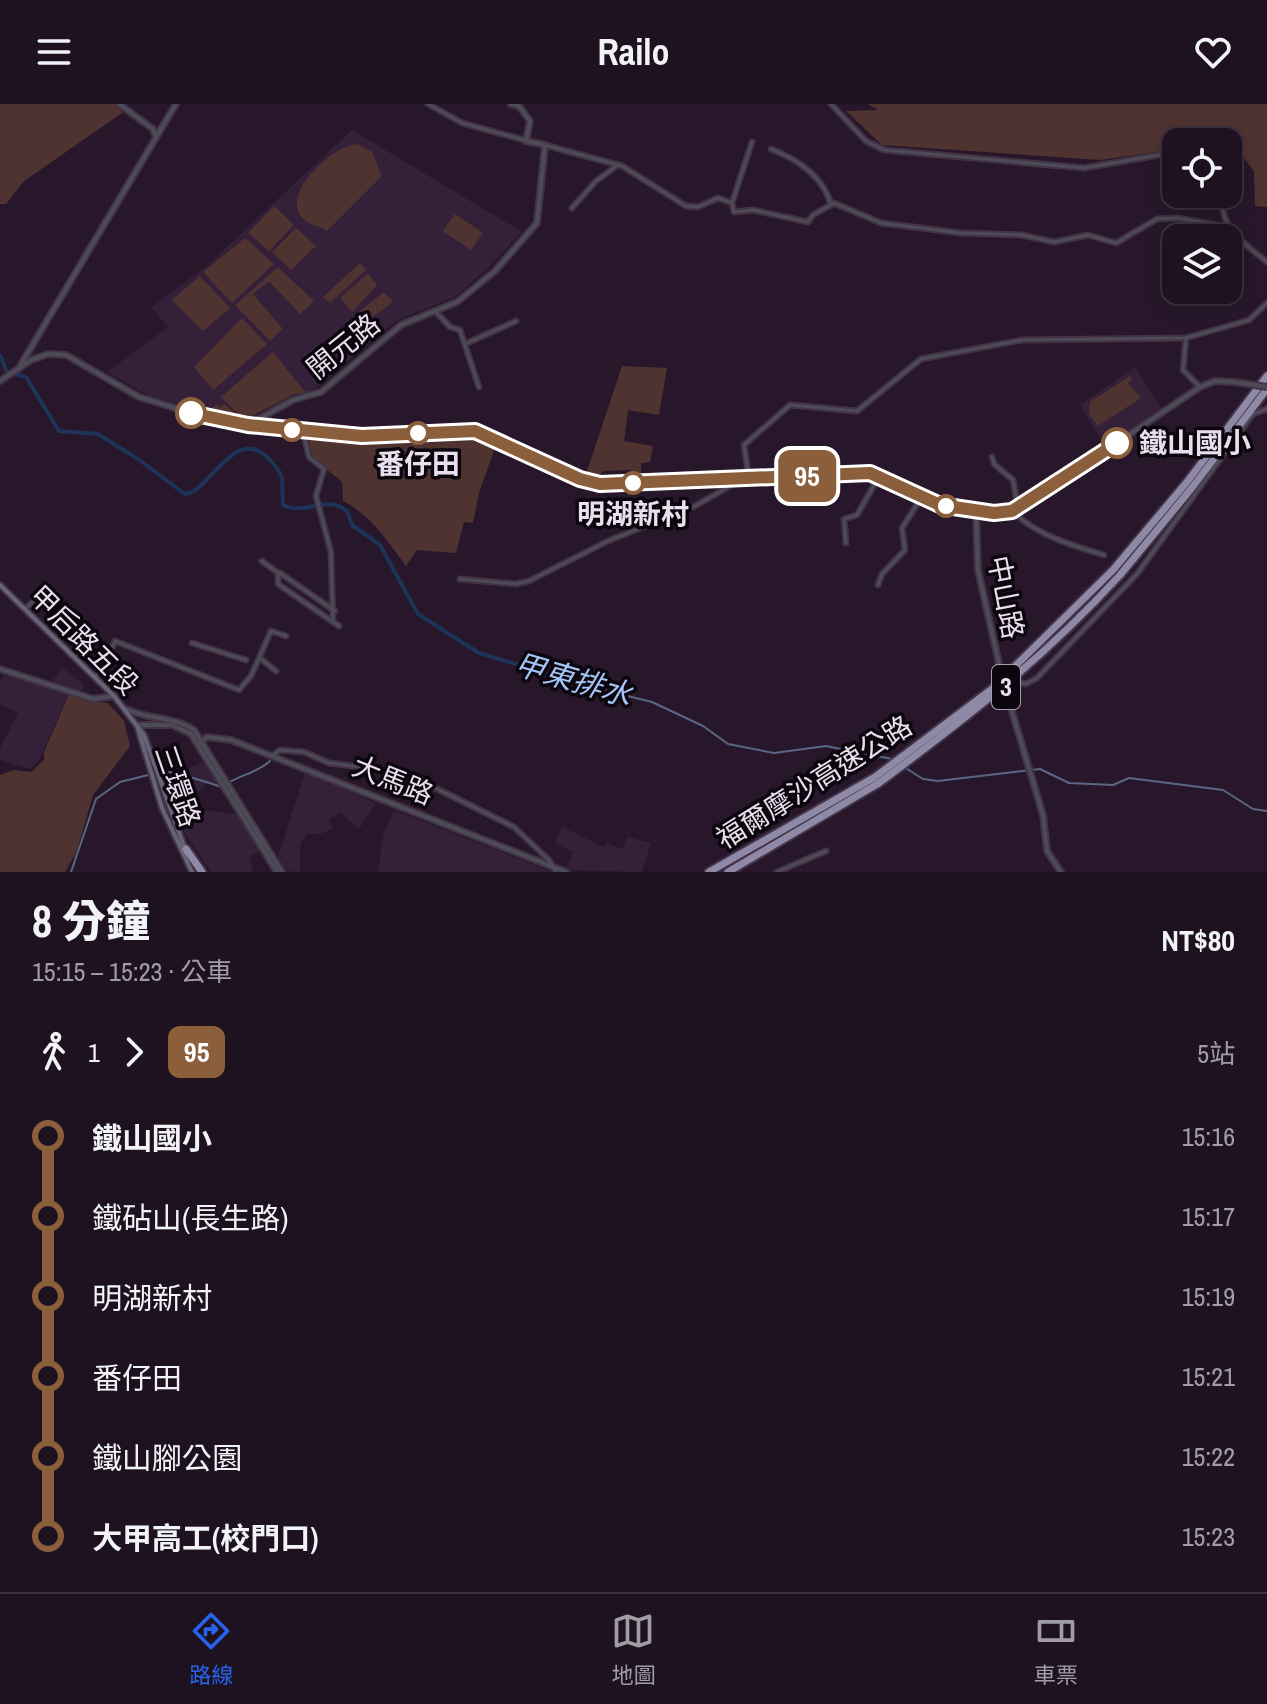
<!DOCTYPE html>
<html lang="zh-TW">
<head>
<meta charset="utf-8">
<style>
  body { margin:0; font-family:"Archivo Narrow","Noto Sans TC",sans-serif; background:#261a29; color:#f1f3f6; height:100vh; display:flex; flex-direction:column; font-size:30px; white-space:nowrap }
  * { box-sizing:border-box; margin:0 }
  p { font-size:26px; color:#a19da5 }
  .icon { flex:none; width:44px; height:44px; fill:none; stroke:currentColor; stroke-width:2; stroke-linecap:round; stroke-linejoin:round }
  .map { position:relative; height:768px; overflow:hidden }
  .details { display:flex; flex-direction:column; background:#1e1120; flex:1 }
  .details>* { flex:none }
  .badge { padding:0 16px; border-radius:12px; font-size:28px; line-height:52px }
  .fabs { position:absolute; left:1162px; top:24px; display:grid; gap:16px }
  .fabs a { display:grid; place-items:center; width:80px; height:80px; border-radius:16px; background:#1e1120; box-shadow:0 4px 20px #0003,0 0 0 2px #3c313e; font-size:40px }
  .map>.badge { position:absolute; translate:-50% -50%; box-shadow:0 0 0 4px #fff }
  .legs { display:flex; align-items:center; gap:12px; height:88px; padding:0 32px; font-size:26px }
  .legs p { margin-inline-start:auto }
  .summary { display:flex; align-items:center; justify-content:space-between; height:136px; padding:0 32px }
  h1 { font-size:44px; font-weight:800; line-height:60px }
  ul { padding:0 32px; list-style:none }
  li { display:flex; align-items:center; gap:28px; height:80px; font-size:30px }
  li i { display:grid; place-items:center; width:12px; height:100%; margin:0 10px; background:currentColor }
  li i::after { content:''; width:20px; height:20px; margin:-10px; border:6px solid; border-radius:50%; background:#1e1120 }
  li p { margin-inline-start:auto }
  li:first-child i { background:linear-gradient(#0000 50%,currentColor 0) }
  li:last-child i { background:linear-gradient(currentColor 50%,#0000 0) }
  header { display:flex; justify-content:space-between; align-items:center; height:104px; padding:0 32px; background:#1e1120; font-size:36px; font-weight:800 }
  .menu { display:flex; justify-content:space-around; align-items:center; height:112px; border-top:2px solid #3c313e; background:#1e1120; font-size:22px; color:#a19da5 }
  .menu a { display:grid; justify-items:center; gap:4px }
  .menu .selected { color:#2563eb }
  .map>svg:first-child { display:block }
  .built { fill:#352039 }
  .green { fill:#4f3331 }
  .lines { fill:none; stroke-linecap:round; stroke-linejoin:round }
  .stream { stroke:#5a6784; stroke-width:2 }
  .canal { stroke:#1d3357; stroke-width:4 }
  .minor-casing { stroke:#433346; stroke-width:7 }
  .tertiary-casing { stroke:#433346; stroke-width:8 }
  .secondary-casing { stroke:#433346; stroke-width:8 }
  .motorway-casing { stroke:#433346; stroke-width:11 }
  .minor { stroke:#4d4b57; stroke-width:3 }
  .tertiary { stroke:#4d4b57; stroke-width:4 }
  .secondary { stroke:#666577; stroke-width:4 }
  .motorway { stroke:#8d89a6; stroke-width:7 }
  .tertiary-bridge-casing { stroke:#433346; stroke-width:8; stroke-linecap:butt }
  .motorway-bridge-casing { stroke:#433346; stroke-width:11; stroke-linecap:butt }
  .tertiary-bridge { stroke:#4d4b57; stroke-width:4 }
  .motorway-bridge { stroke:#8d89a6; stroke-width:7 }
  .line-1-casing { stroke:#fff; stroke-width:18 }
  .line-1 { stroke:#8b5e3c; stroke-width:12 }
  .stop-1-dot { fill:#fff; stroke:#8b5e3c; stroke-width:4 }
  .labels { text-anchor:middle; stroke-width:7; stroke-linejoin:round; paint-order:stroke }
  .shield { fill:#0c060e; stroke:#a79ea9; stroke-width:2 }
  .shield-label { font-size:26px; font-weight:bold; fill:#eadfec }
  .street-label { font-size:28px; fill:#eadfec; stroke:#0c060e }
  .stop-label { font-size:28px; font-weight:bold; fill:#eadfec; stroke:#0c060e }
  .water-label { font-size:30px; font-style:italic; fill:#a5c5f7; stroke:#0c060e }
</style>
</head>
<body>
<header><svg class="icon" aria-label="menu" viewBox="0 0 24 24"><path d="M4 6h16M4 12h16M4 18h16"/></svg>Railo<svg class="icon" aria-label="heart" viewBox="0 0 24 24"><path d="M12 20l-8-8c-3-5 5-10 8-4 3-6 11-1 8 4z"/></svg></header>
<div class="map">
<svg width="1267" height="768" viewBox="0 0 1267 768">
  <rect width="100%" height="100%" fill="#28172b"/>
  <!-- built -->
  <g class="built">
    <polygon points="352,26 522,128 488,164 455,193 399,215 310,289 295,291 244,317 153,294 107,268 168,223 151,203 202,166"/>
    <polygon points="1135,263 1163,307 1106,343 1080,301"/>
    <polygon points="63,563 84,581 80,587 71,584 40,654 31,665 0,656 0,644 18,609 0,600 0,577 4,571 48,583"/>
    <polygon points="205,657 223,682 207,678 194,694 168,684 166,676 171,668 188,672 189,664"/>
    <polygon points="305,668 376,699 359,725 341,709 329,715 333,725 320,730 307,730 300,740 300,767 283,768 277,757"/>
    <polygon points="190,705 239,710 262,746 249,753 253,768 211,768 184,728"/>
    <polygon points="394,706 552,768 378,768 383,731"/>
    <polygon points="562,723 604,743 607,739 623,745 627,733 651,739 642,768 566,766 573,748 555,739"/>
  </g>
  <!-- green -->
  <g class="green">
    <polygon points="0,0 117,0 122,9 24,77 6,100 0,100"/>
    <polygon points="868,0 1267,0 1267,103 1255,102 1254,67 1237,45 1228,45 1228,38 1176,38 1176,45 1100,56 882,41 846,7 878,6"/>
    <path d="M358 40 372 48 382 72 327 127C318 120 307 122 300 111 284 86 335 40 358 40Z"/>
    <polygon points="274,102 294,121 269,147 248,129"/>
    <polygon points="455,110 483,129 471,146 443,127"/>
    <polygon points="296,124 316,142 291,166 272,148"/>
    <polygon points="245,134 274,160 232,199 203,168"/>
    <polygon points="360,159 366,166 330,199 323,193"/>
    <polygon points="278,163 314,197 300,210 269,177 253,190 283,225 270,237 235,201"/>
    <polygon points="368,169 377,181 352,208 340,194"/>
    <polygon points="200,172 230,204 203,227 172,196"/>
    <polygon points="384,188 393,198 363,220 355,211"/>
    <polygon points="242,214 267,240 213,286 194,263"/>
    <polygon points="273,248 306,289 294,290 244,316 208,307 217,300 221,303 224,300 242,314 221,293"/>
    <polygon points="622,262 667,264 659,311 628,306 624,337 653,342 650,358 641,359 641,376 632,376 631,366 603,367 596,377 585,373"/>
    <polygon points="1130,272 1132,276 1128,279 1141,294 1098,322 1089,310 1090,298"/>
    <path d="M464 332 496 341 479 389 473 419 464 418 456 449 417 446 406 462C389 439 370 410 343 397L342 378 313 354 308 333 356 337Z"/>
    <polygon points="69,590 92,598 108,599 124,617 130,642 93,691 77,747 65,768 0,768 0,671 14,666 31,668 44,656 44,648"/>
  </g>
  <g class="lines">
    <!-- stream -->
    <g class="stream">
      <polyline points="595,584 652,598 703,622 728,640 774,649 826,642 892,655"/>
      <polyline points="904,663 923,675 938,677 1040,665 1069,679 1113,681 1129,674 1223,686 1253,705 1267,707"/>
      <path d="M158 669 174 668 222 683C237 671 256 670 270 657"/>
      <polyline points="71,768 96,695 120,678 152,670"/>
    </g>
    <!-- canal -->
    <path class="canal" d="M0 251 7 268 26 273 59 327 98 330 138 355 185 390C208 390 234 320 268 354 273 360 281 367 282 375 283 384 282 392 283 401 305 412 326 390 347 407L352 421 380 441 418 510 479 549 595 584"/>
    <defs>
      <g id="minor">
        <polyline points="428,0 462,19 524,36"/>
        <polyline points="831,0 866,37 884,46 1084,64 1176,48"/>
        <polyline points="545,41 622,62 686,102 698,103 718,94 732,99 734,108 753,106 808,118 813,111 834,99 881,119 961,129 1022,131 1054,138 1088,131 1116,139 1157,115 1178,114 1227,123"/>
        <path d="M771 45C797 55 824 73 831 101"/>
        <path d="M1223 90C1218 124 1243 138 1267 158"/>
        <polyline points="732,99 752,38"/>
        <polyline points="572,104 596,77 618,61"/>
        <polyline points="435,207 450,223 460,226 479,283"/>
        <polyline points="1186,234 1183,266 1199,282"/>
        <polyline points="465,240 516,217"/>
        <polyline points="303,327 309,353 324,365 316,392 331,448 333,518 339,522"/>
        <polyline points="992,353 994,360 1013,376 1018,403"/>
        <polyline points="749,375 744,341 790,301 857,307 921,255 1022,236 1186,234 1249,216 1267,199"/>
        <path d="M1012 407C1037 431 1070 441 1104 451"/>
        <polyline points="846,439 844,415 857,411 880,371"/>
        <polyline points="262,457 278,469 278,480 333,518"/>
        <polyline points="280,469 335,507"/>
        <polyline points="460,475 516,480 529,477 608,437 695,402 742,375"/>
        <polyline points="878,481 882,470 905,446 902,424 921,394"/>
        <polyline points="25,505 37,494"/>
        <polyline points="192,539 246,556"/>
        <polyline points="261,555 276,567"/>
        <polyline points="94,573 103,565 115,537 239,586 251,572 271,527 286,532"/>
        <polyline points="1007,587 1017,578 1026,580 1037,574 1137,470 1253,310 1267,305"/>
        <polyline points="273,651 280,646 304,648 329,659 403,668 514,723 549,756 556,768"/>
        <polyline points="777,768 826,747"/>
      </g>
      <g id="tertiary">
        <polyline points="119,0 153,25 156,33"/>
        <polyline points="20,262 176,0"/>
        <polyline points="0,277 31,256 48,250 66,251 139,293 191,309 248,321 362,332 475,327 580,375 600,380 870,369 940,401 1002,409 1038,392 1200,283 1215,277 1235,278"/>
        <polyline points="248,321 293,296 321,288 401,221 457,198 495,167 537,119 545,41 526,37 530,17 519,2 511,0"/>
        <polyline points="976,408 978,466 1002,573"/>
        <polyline points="0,565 93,595 114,592"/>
        <polyline points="1004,581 1043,711 1047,747 1061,768"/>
        <path d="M126 605C148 616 173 612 194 626L282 768"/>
        <polyline points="137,621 172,621 191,630 277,768"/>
        <polyline points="199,639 207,633 231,636 566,768"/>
      </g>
      <g id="secondary">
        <polyline points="0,481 114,592 144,631 185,745"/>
        <polyline points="138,625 162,704 192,768"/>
      </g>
      <g id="motorway">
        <polyline points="1113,466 1187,378 1267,272"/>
        <polyline points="1120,471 1191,385 1267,285"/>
        <polyline points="186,745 202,768"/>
        <polyline points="709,768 875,673"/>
        <polyline points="728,768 879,679"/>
      </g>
    </defs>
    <!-- minor casing -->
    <use href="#minor" class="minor-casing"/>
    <!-- tertiary casing -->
    <use href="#tertiary" class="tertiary-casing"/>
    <!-- secondary casing -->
    <use href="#secondary" class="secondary-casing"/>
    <!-- motorway casing -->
    <use href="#motorway" class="motorway-casing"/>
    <!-- minor -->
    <use href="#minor" class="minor"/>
    <!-- tertiary -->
    <use href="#tertiary" class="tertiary"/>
    <!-- secondary -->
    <use href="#secondary" class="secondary"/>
    <!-- motorway -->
    <use href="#motorway" class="motorway"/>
    <defs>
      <polyline id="tertiary-bridge" points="1235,278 1267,283"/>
      <g id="motorway-bridge">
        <polyline points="875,673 992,585 1113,466"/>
        <path d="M879 679C969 612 1043 555 1120 471"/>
      </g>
    </defs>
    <!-- tertiary-bridge casing -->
    <use href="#tertiary-bridge" class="tertiary-bridge-casing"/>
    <!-- motorway-bridge casing -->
    <use href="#motorway-bridge" class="motorway-bridge-casing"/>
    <!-- tertiary-bridge -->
    <use href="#tertiary-bridge" class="tertiary-bridge"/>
    <!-- motorway-bridge -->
    <use href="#motorway-bridge" class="motorway-bridge"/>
  </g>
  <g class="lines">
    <defs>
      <polyline id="line-1" points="191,309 248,321 362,332 475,327 580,375 600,380 870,369 940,401 994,409 1012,407 1117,339"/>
    </defs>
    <!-- line-1 casing -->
    <use href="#line-1" class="line-1-casing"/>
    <!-- line-1 -->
    <use href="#line-1" class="line-1"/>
  </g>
  <!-- markers -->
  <g class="stop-1-dot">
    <circle cx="191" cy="309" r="14"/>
    <circle cx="292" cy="326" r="10"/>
    <circle cx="418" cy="329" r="10"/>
    <circle cx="1117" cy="339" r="14"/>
    <circle cx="633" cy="379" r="10"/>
    <circle cx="946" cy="402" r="10"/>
  </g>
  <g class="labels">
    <!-- shield labels -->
    <rect class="shield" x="992" y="561" width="28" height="44" rx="6"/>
    <g class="shield-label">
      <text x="1006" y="592">3</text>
    </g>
    <!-- street labels -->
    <g class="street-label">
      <text transform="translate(343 242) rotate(-39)" y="10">開元路</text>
      <text transform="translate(1006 493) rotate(79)" y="10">中山路</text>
      <text transform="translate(84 536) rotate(45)" y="10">甲后路五段</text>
      <text transform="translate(393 676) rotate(22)" y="10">大馬路</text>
      <text transform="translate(814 678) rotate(-32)" y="10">福爾摩沙高速公路</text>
      <text transform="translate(178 682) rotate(71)" y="10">三環路</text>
    </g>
    <!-- stop labels -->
    <g class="stop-label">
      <text x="1139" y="349" text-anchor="start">鐵山國小</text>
      <text x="418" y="370">番仔田</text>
      <text x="633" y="420">明湖新村</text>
    </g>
    <!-- water labels -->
    <g class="water-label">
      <text transform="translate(573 576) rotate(16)" y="10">甲東排水</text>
    </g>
  </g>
</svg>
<div class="fabs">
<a><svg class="icon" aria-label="locate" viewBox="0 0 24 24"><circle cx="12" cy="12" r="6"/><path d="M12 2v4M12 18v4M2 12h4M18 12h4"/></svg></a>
<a><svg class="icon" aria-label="layers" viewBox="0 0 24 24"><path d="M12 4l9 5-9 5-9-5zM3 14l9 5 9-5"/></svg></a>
</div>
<b class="badge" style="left:807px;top:372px;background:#8b5e3c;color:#fff">95</b>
</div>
<section class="details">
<div class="summary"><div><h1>8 分鐘</h1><p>15:15 – 15:23 · 公車</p></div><b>NT$80</b></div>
<div class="legs"><svg class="icon" aria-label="walk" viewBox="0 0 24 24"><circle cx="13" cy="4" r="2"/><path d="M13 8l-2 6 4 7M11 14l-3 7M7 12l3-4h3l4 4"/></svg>1<svg class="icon" aria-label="forward" viewBox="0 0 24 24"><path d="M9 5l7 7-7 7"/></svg><b class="badge" style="background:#8b5e3c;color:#fff">95</b><p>5站</p></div>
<ul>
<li><i style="color:#8b5e3c"></i><b>鐵山國小</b><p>15:16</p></li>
<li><i style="color:#8b5e3c"></i><span>鐵砧山(長生路)</span><p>15:17</p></li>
<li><i style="color:#8b5e3c"></i><span>明湖新村</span><p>15:19</p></li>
<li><i style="color:#8b5e3c"></i><span>番仔田</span><p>15:21</p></li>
<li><i style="color:#8b5e3c"></i><span>鐵山腳公園</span><p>15:22</p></li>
<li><i style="color:#8b5e3c"></i><b>大甲高工(校門口)</b><p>15:23</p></li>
</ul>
</section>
<nav class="menu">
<a class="selected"><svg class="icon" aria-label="directions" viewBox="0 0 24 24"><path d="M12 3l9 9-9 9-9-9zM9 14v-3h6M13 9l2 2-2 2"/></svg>路線</a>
<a><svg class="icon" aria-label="map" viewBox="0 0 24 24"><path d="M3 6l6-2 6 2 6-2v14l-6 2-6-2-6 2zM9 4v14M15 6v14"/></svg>地圖</a>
<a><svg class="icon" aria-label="tickets" viewBox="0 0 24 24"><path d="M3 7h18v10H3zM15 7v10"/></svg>車票</a>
</nav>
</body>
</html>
